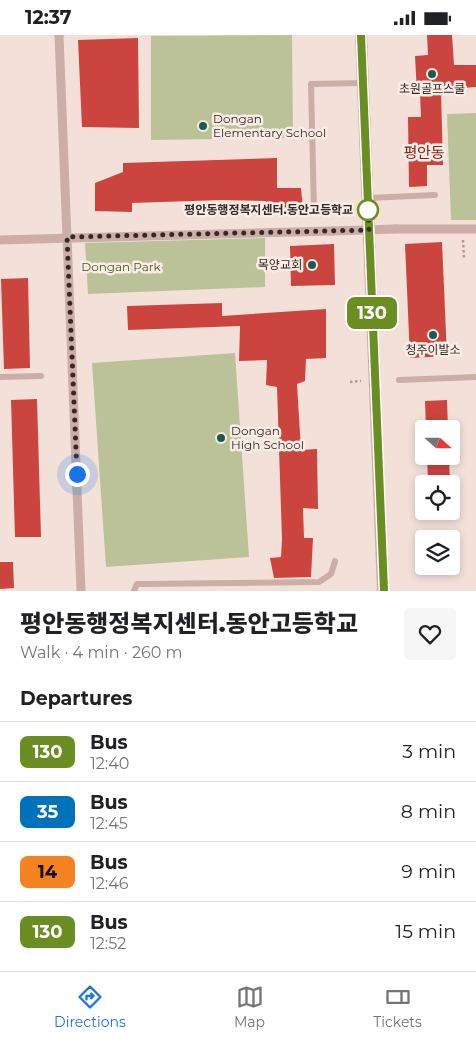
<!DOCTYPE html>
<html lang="en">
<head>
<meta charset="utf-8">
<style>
  body { margin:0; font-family:Montserrat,"Noto Sans KR",sans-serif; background:#f6f6f6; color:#202124; height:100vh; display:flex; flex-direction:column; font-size:19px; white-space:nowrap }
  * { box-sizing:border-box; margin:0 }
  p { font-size:16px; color:#757577 }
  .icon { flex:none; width:28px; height:28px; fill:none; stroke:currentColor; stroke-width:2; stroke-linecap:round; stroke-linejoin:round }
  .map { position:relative; height:556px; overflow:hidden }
  .panel { display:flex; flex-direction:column; background:#fff; flex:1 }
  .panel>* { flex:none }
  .badge { padding:0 10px; border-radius:8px; font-size:18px; line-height:32px }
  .needle { width:32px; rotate:111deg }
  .controls { position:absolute; left:415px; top:385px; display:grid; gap:10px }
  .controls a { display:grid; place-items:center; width:45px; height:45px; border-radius:5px; background:#fff; box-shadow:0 2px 8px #0003; font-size:25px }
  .you { position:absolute; width:25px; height:25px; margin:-12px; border:4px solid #fff; border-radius:50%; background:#1a73e8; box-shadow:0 0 0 8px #1a73e833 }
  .map>.badge { position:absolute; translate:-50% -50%; box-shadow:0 0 0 2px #fff }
  h2 { padding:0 20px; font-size:19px; line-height:45px }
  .round { display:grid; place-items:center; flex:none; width:52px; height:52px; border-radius:5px; background:#f6f6f6 }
  .headline { display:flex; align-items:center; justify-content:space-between; height:85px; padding:0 20px }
  h1 { font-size:24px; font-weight:800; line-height:38px }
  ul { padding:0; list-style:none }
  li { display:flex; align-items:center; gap:15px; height:60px; padding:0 20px; border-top:1px solid #e0e0e0 }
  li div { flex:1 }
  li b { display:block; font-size:19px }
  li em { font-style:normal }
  li .badge { min-width:55px; font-weight:700; text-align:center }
  .status { display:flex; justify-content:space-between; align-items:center; height:35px; padding:0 25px; background:#fff; direction:ltr }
  .status svg { height:14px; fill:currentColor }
  .dock { display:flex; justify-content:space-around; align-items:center; height:70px; border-top:1px solid #e0e0e0; background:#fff; font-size:14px; color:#757577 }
  .dock a { display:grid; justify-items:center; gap:2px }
  .dock .selected { color:#1a73e8 }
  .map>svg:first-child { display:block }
  .park { fill:#bcc298 }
  .building { fill:#cc443e }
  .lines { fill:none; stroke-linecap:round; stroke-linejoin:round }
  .path { stroke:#b7988f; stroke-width:2.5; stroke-dasharray:2.5 2.5; stroke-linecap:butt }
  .service { stroke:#cbaea5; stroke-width:6 }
  .pedestrian { stroke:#cbaea5; stroke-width:9 }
  .minor { stroke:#cbaea5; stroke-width:12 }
  .pedestrian-bridge { stroke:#cbaea5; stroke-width:9 }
  .line-casing { stroke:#fff; stroke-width:11 }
  .line { stroke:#6b8e23; stroke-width:8 }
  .walk { stroke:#362826; stroke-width:5; stroke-dasharray:0 9 }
  .poi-dot { fill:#1a5a51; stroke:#faede5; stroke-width:2 }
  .stop-dot { fill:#fff; stroke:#6b8e23; stroke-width:2.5 }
  .labels { text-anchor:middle; stroke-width:5; stroke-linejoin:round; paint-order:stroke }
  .poi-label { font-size:12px; fill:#362826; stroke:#faede5 }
  .stop-label { font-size:12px; font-weight:bold; fill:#362826; stroke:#faede5; text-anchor:end }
  .park-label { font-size:12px; fill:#4e5629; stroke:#faede5 }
  .quarter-label { font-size:15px; fill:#89201c; stroke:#faede5 }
</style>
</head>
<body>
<div class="status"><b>12:37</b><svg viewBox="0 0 49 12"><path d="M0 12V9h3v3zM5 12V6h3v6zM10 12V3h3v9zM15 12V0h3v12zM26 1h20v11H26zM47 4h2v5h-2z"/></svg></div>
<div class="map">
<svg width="476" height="556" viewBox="0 0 476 556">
  <rect width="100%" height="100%" fill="#f3e1d9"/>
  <!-- park -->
  <g class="park">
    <polygon points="292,0 293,103 151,105 151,1"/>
    <polygon points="476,78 476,185 451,185 447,79"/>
    <polygon points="265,203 265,252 88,259 85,208"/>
    <polygon points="235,318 249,522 106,532 92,328"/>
  </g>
  <!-- building -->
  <g class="building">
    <polygon points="427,0 452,0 454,30 476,30 476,52 448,54 448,57 441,57 443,130 427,130 427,151 409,152 408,82 421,82 420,58 417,58 415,21 428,20"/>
    <polygon points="138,3 139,93 82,92 78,5"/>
    <polygon points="277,123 277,153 301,153 303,174 278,175 277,180 267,180 266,166 222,165 132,168 132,177 95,176 95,148 123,137 123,128"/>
    <polygon points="442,207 447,321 410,323 405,209"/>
    <polygon points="334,209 335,250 291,251 290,211"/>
    <polygon points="28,243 30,333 4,334 1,244"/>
    <polygon points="222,268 222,281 326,274 326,323 306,324 305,346 297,349 301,415 317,414 318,474 303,473 304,503 313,503 311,542 274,543 270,523 281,522 282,504 277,352 266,350 267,325 239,326 240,291 128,295 127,271"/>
    <polygon points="37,364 41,502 15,502 11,365"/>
    <polygon points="447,365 448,394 426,394 425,366"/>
    <polygon points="427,421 449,421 450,449 428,449"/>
    <polygon points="0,527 13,527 14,553 0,554"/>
  </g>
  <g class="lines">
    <!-- path -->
    <g class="path">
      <polyline points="463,205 464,223"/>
      <polyline points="350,347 361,346"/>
    </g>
    <!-- service -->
    <g class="service">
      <polyline points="368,163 435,160"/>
      <polyline points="314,176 311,49 363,48"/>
      <polyline points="0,342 41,341"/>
      <polyline points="399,345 476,342"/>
      <polyline points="134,556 137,549 143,549 319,547 331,539 335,526"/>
    </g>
    <!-- pedestrian -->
    <g class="pedestrian">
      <polyline points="59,0 81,556"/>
      <polyline points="395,194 476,194"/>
      <polyline points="0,205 332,196"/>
    </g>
    <!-- minor -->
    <polyline class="minor" points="361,0 383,556"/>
    <!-- pedestrian-bridge -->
    <polyline class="pedestrian-bridge" points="332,196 395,194"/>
  </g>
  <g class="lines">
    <defs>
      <polyline id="line" points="361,0 384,556"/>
    </defs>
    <!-- line casing -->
    <use href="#line" class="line-casing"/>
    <!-- line -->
    <use href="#line" class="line"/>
    <!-- walk -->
    <polyline class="walk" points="77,439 67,202 369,195 368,175"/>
  </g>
  <!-- markers -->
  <g class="poi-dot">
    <circle cx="432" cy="39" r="5"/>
    <circle cx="203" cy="91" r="5"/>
    <circle cx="312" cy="230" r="5"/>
    <circle cx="433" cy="300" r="5"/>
    <circle cx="221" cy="403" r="5"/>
  </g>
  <circle class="stop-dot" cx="368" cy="175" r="10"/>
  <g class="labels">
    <!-- poi labels -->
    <g class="poi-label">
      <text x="432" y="58">초원골프스쿨</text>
      <text x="213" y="88" text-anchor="start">Dongan<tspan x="213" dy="14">Elementary School</tspan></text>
      <text x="302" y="234" text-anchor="end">목양교회</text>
      <text x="433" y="319">청주이발소</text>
      <text x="231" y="400" text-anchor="start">Dongan<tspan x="231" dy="14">High School</tspan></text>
    </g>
    <!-- stop labels -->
    <g class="stop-label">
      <text x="353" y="179">평안동행정복지센터.동안고등학교</text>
    </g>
    <!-- park labels -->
    <g class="park-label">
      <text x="121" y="236">Dongan Park</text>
    </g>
    <!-- quarter labels -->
    <g class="quarter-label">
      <text x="424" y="123">평안동</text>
    </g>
  </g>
</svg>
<div class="controls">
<a><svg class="needle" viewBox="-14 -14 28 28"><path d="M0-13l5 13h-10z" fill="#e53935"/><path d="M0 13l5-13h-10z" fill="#757577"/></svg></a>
<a><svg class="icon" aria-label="locate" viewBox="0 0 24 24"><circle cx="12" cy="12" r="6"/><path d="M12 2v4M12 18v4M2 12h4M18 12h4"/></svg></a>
<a><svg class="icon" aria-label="layers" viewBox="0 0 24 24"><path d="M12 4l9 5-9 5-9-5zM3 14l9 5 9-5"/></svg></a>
</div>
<div class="you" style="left:77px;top:439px"></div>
<b class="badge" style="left:372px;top:278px;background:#6b8e23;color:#fff">130</b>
</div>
<section class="panel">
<div class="headline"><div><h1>평안동행정복지센터.동안고등학교</h1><p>Walk · 4 min · 260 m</p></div><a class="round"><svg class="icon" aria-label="heart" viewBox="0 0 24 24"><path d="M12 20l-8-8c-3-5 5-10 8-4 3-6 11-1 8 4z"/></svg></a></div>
<h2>Departures</h2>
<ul>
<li><span class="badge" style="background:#6b8e23;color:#fff">130</span><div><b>Bus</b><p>12:40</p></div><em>3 min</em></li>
<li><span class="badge" style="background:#0072bc;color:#fff">35</span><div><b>Bus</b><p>12:45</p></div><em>8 min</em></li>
<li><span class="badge" style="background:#f58220;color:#111">14</span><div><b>Bus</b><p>12:46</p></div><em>9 min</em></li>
<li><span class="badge" style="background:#6b8e23;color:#fff">130</span><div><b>Bus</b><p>12:52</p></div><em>15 min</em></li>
</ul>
</section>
<nav class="dock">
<a class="selected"><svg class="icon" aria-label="directions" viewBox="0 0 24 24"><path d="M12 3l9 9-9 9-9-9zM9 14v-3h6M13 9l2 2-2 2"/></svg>Directions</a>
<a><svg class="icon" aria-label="map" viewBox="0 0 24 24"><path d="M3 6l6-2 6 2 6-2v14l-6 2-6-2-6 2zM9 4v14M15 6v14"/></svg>Map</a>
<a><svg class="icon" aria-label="tickets" viewBox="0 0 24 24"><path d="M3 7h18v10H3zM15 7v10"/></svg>Tickets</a>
</nav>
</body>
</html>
